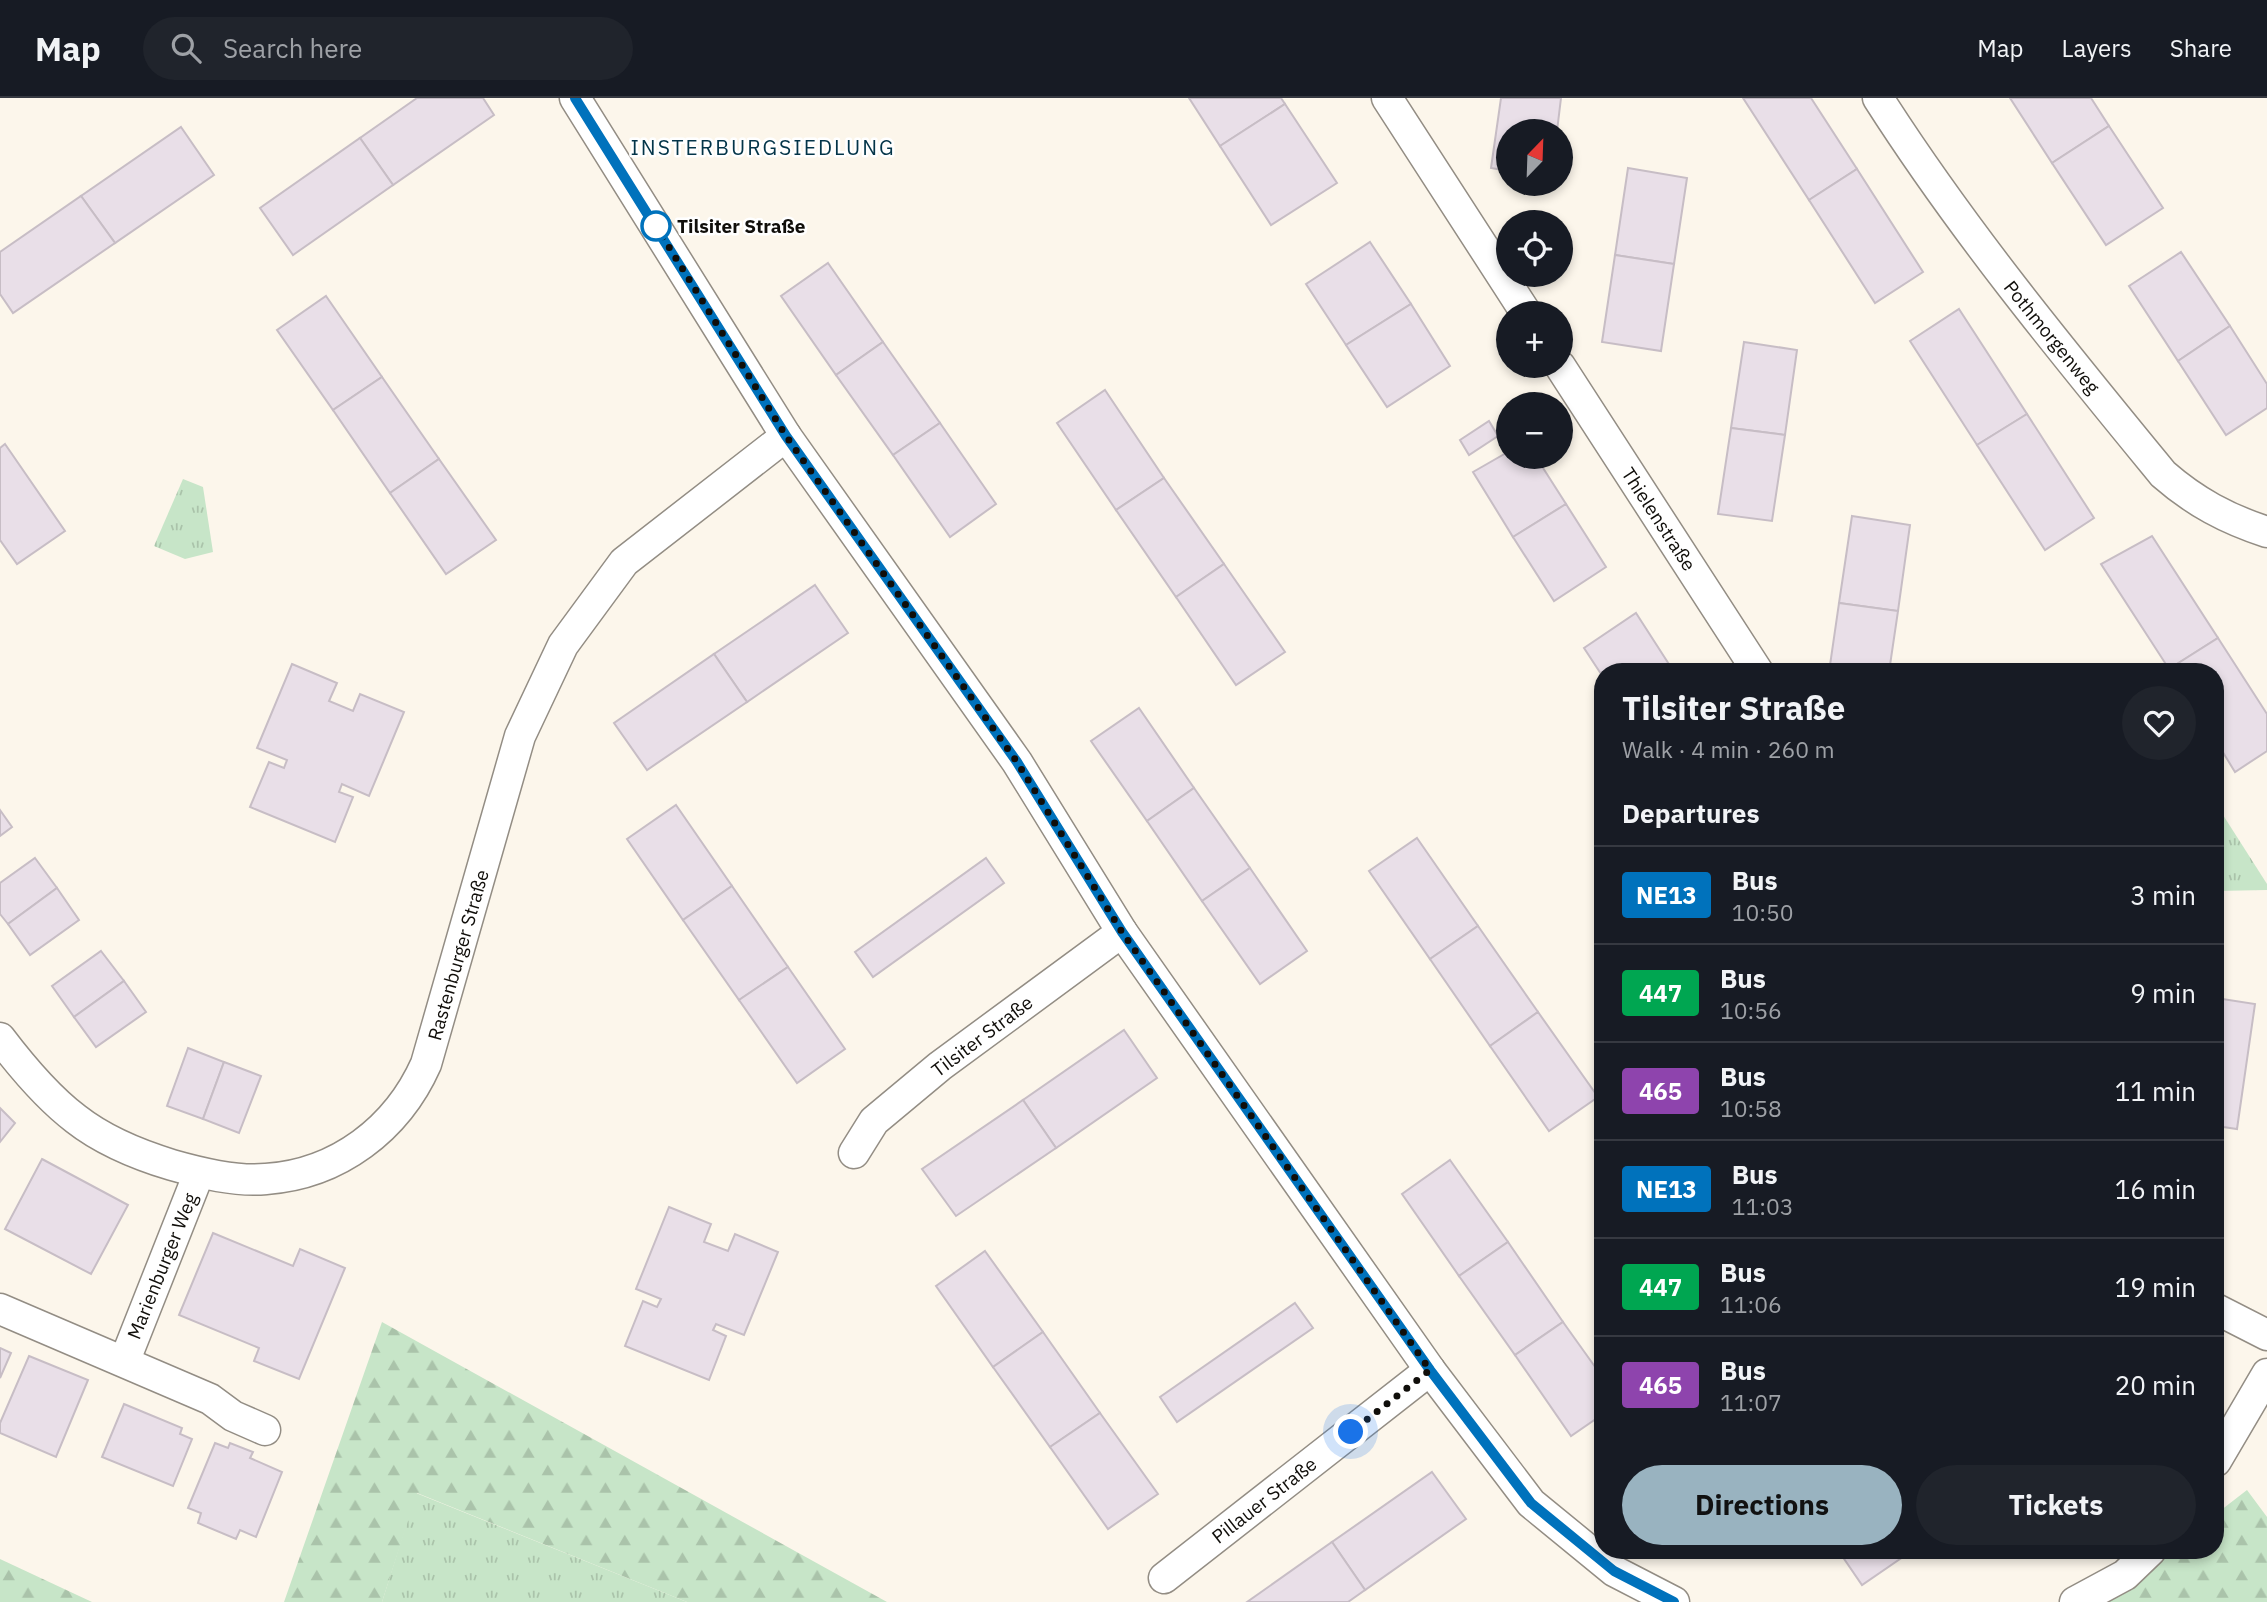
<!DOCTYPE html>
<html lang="en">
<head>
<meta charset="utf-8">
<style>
  body { margin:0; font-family:"IBM Plex Sans",sans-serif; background:#20242c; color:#f1f3f6; height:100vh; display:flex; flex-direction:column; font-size:26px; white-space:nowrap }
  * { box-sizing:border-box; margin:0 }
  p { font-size:23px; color:#9ea1a6 }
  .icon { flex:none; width:38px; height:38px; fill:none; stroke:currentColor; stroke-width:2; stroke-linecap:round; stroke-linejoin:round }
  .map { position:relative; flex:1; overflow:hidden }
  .sheet { position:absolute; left:1594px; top:565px; width:630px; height:896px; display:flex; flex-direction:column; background:#171b24; border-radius:28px; box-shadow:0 4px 10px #0003 }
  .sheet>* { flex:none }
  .badge { padding:0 14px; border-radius:5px; font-size:24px; line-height:46px }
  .needle { width:46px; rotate:23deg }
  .fabs { position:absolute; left:1496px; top:21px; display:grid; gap:14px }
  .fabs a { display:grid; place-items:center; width:77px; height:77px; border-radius:50%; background:#171b24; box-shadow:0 4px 10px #0003; font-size:35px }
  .you { position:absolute; width:35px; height:35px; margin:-18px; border:5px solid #fff; border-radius:50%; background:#1a73e8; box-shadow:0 0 0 10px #1a73e833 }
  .map>.badge { position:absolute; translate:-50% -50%; box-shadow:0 0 0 4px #fff }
  h2 { padding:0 28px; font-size:26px; line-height:63px }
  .round { display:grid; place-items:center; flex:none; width:74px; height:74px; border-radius:37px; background:#20242c }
  .summary { display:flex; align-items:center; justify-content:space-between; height:119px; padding:0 28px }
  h1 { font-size:33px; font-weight:700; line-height:52px }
  .action { display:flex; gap:14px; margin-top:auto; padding:14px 28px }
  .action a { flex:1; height:80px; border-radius:42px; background:#99b3c0; color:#111; font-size:28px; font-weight:700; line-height:80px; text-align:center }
  .action a+a { background:#20242c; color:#f1f3f6 }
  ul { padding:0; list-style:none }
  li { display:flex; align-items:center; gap:21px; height:98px; padding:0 28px; border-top:2px solid #363941 }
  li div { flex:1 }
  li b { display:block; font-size:26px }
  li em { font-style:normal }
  li .badge { min-width:77px; font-weight:700; text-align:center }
  header { display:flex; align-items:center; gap:42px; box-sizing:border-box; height:98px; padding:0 35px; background:#171b24; border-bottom:2px solid #363941 }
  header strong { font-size:33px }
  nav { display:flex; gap:38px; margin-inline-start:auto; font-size:24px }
  .search { width:490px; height:63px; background:#20242c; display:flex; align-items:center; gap:18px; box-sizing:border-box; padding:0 24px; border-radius:38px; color:#9ea1a6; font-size:26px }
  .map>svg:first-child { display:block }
  .grass { fill:url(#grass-tufts) }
  .forest { fill:url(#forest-firs) }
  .building { fill:#e9dfe8; stroke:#c7bdc5; stroke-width:2 }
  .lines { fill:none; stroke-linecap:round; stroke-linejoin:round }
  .minor-casing { stroke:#938d84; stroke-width:33 }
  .minor { stroke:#fff; stroke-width:30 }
  .line-casing { stroke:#fff; stroke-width:16 }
  .line { stroke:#0072bc; stroke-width:10 }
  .walk { stroke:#100e0a; stroke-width:7; stroke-dasharray:0 12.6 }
  .stop-dot { fill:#fff; stroke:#0072bc; stroke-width:3.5 }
  .labels { text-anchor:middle; stroke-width:5; stroke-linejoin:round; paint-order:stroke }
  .stop-label { font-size:19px; font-weight:bold; fill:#100e0a; stroke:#fff; text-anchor:start }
  .street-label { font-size:19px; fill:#100e0a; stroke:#fff }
  .neighbourhood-label { font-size:21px; letter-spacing:2px; fill:#033448; stroke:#fff }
</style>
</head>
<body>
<header>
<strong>Map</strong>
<div class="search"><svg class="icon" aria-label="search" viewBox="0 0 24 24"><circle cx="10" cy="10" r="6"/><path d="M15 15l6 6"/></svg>Search here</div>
<nav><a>Map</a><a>Layers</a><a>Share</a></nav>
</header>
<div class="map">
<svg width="2267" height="1504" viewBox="0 0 2267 1504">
  <defs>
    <pattern id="grass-tufts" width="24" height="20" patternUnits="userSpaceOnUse" patternTransform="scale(1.75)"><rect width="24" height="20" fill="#c7e5c8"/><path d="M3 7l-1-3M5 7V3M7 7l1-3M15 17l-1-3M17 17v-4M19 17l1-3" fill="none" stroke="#aac3aa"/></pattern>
    <pattern id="forest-firs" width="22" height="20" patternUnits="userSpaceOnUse" patternTransform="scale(1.75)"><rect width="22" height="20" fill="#c7e5c8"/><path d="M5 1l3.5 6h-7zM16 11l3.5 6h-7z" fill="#aac3aa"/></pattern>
  </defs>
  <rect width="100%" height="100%" fill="#fcf6eb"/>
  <!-- grass -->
  <g class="grass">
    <polygon points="183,381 203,389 213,454 185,461 154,448"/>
    <polygon points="2216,706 2267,786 2267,792 2216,793"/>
    <polygon points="416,1395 687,1504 382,1504"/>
  </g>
  <!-- forest -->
  <g class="forest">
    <polygon points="382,1224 887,1504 687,1504 417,1395 382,1504 284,1504"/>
    <polygon points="2247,1392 2267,1419 2267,1504 2086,1504 2120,1491 2169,1453 2216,1452 2216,1416"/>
    <polygon points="0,1461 92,1504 0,1504"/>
  </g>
  <!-- building -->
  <g class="building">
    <polygon points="417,0 483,0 494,17 393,87 360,40"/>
    <polygon points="1189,0 1281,0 1285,6 1220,48"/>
    <polygon points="1501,0 1561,0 1557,33 1508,33 1508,73 1491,70"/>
    <polygon points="1743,0 1811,0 1857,71 1809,102"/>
    <polygon points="2010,0 2091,0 2109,28 2052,65"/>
    <polygon points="1285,6 1337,85 1271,127 1220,48"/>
    <polygon points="2109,28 2163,110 2106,147 2052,65"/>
    <polygon points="181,29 214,77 115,145 81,98"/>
    <polygon points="360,40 393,87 293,157 260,110"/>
    <polygon points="1628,70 1687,80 1674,166 1615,157"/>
    <polygon points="1857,71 1923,174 1875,205 1809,102"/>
    <polygon points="81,98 115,145 13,215 0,196 0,154"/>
    <polygon points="1370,144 1411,206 1346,247 1306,186"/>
    <polygon points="2181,154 2230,228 2178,263 2129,188"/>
    <polygon points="1615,157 1674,166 1661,253 1602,244"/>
    <polygon points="828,165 883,244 836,277 781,198"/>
    <polygon points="326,198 382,279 333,312 277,232"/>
    <polygon points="1411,206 1450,268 1387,309 1346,247"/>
    <polygon points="1959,211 2027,316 1977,347 1910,243"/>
    <polygon points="2230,228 2267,286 2267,310 2226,337 2178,263"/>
    <polygon points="883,244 940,325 893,357 836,277"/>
    <polygon points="1744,244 1797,252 1785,337 1731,330"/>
    <polygon points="382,279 439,361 390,395 333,312"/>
    <polygon points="1105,292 1164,380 1116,412 1057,325"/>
    <polygon points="2027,316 2094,420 2045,452 1977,347"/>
    <polygon points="1489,323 1498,338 1469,357 1460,342"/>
    <polygon points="940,325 996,406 950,439 893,357"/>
    <polygon points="1731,330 1785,337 1772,423 1718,416"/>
    <polygon points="5,346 65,433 17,466 0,442 0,350"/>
    <polygon points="1508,354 1508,359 1536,359 1566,406 1513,439 1473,374"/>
    <polygon points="439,361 496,442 446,476 390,395"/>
    <polygon points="1164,380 1224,466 1176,499 1116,412"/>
    <polygon points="1566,406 1606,469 1554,503 1513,439"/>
    <polygon points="1852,418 1910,427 1898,513 1839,505"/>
    <polygon points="2152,438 2218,540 2169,571 2101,466"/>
    <polygon points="1224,466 1285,554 1236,587 1176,499"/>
    <polygon points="815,487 848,535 747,604 714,556"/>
    <polygon points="1839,505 1898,513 1889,574 1829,574"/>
    <polygon points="1636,515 1674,574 1603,574 1603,579 1584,550"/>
    <polygon points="2218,540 2267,616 2267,653 2235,674 2216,643 2216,574 2171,574 2169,571"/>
    <polygon points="714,556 747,604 647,672 614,625"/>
    <polygon points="292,566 337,585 329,603 353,613 360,596 404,614 369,698 342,686 339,694 353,699 335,744 250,709 269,664 284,670 287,662 257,650"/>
    <polygon points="1139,610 1194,690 1147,723 1091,643"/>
    <polygon points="1194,690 1250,770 1202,803 1147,723"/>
    <polygon points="676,707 732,788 683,822 627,741"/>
    <polygon points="0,712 12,729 0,738"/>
    <polygon points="1417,740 1478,828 1430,861 1369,773"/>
    <polygon points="35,760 57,790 8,826 0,816 0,785"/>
    <polygon points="986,760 1004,785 873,879 855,854"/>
    <polygon points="1250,770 1307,853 1260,886 1202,803"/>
    <polygon points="732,788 788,869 739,902 683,822"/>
    <polygon points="57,790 79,822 30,857 8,826"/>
    <polygon points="1478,828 1538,914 1490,948 1430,861"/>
    <polygon points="101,853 124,883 74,919 52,888"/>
    <polygon points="788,869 845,951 797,985 739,902"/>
    <polygon points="124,883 146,914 96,949 74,919"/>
    <polygon points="2216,900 2255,906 2237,1031 2216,1028"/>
    <polygon points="1538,914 1598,999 1549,1033 1490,948"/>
    <polygon points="1124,932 1157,980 1056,1050 1023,1002"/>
    <polygon points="188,950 224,964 203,1021 167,1008"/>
    <polygon points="224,964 261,978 239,1035 203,1021"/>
    <polygon points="1023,1002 1056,1050 956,1118 922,1071"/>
    <polygon points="0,1010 15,1025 0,1044"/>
    <polygon points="42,1061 128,1107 91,1176 5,1131"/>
    <polygon points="1450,1062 1508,1144 1459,1178 1402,1096"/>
    <polygon points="669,1109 711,1126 704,1144 728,1153 735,1136 778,1154 744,1237 716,1226 713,1232 726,1238 709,1282 625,1248 643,1203 657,1209 661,1201 636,1191"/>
    <polygon points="213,1135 293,1168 300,1151 345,1170 299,1281 254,1263 259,1250 179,1217"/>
    <polygon points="1508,1144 1563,1224 1515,1257 1459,1178"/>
    <polygon points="985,1153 1043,1234 993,1269 936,1188"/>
    <polygon points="1295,1205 1313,1230 1177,1324 1160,1299"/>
    <polygon points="1563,1224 1603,1280 1603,1316 1571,1338 1515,1257"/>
    <polygon points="1043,1234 1100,1315 1050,1349 993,1269"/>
    <polygon points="0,1250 11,1255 0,1280"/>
    <polygon points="29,1258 88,1282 56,1359 0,1335 0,1325"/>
    <polygon points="124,1306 182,1330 180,1336 192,1341 173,1388 102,1359"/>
    <polygon points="1100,1315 1158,1396 1108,1431 1050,1349"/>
    <polygon points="215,1345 228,1350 230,1345 253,1354 250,1360 282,1374 256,1439 240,1432 236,1441 198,1425 201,1415 188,1410"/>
    <polygon points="1432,1374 1466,1421 1365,1492 1332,1444"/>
    <polygon points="1332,1444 1365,1492 1348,1504 1247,1504"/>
    <polygon points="1838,1452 1913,1452 1862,1487"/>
  </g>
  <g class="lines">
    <defs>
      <g id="minor">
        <polyline points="575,0 786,338 1017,664 1122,834 1430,1272 1531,1405 1614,1473 1674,1504"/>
        <polyline points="1387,0 1526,215"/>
        <path d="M1878 0C1963 133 2063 254 2163 376 2195 404 2227 421 2267 434"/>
        <polyline points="1560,268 1758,574"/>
        <path d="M0 940C22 969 47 999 76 1021 104 1043 139 1057 172 1067 200 1075 236 1084 266 1081 338 1076 397 1031 426 966L520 638 563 547 624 464 786 338"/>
        <polyline points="854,1055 874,1023 940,968 1122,834"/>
        <polyline points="0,1211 210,1301 233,1318 265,1332"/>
        <polyline points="2216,1211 2267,1237"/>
        <polyline points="125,1262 199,1075"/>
        <polyline points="2216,1363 2267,1276"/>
        <polyline points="1164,1480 1430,1272"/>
        <polyline points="2075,1504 2125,1477 2151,1452"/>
      </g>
    </defs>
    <!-- minor casing -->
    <use href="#minor" class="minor-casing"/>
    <!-- minor -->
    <use href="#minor" class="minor"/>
  </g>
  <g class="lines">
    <defs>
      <polyline id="line" points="575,0 786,338 1017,664 1122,834 1430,1272 1531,1405 1614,1473 1674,1504"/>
    </defs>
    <!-- line casing -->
    <use href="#line" class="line-casing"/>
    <!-- line -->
    <use href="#line" class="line"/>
    <!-- walk -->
    <polyline class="walk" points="656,128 786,338 1017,664 1122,834 1430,1272 1351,1334"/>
  </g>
  <!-- markers -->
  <circle class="stop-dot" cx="656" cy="128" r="14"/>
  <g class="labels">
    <!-- stop labels -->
    <g class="stop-label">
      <text x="677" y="135">Tilsiter Straße</text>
    </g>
    <!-- street labels -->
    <g class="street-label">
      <text transform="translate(2052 239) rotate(51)" y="7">Pothmorgenweg</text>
      <text transform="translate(1659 421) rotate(57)" y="7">Thielenstraße</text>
      <text transform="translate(458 857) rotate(-74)" y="7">Rastenburger Straße</text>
      <text transform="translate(982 938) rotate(-37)" y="7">Tilsiter Straße</text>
      <text transform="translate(162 1168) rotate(-68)" y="7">Marienburger Weg</text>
      <text transform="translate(1264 1402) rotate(-38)" y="7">Pillauer Straße</text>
    </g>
    <!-- neighbourhood labels -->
    <g class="neighbourhood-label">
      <text x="763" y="57">INSTERBURGSIEDLUNG</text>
    </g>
  </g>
</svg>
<div class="fabs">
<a><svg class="needle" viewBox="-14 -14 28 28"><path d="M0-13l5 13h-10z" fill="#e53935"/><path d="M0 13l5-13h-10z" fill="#9ea1a6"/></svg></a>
<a><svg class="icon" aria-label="locate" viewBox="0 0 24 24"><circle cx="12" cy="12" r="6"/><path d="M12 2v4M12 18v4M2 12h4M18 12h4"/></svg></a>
<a>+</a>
<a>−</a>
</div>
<div class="you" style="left:1351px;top:1334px"></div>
<section class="sheet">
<div class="summary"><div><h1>Tilsiter Straße</h1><p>Walk · 4 min · 260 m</p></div><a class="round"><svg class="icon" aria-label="heart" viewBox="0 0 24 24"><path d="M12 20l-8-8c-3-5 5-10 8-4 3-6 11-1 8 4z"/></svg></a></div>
<h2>Departures</h2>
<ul>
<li><span class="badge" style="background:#0072bc;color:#fff">NE13</span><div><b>Bus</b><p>10:50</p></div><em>3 min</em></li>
<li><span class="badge" style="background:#00a651;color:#fff">447</span><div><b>Bus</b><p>10:56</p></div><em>9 min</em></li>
<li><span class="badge" style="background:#8e44ad;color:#fff">465</span><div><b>Bus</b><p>10:58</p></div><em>11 min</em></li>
<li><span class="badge" style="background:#0072bc;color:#fff">NE13</span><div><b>Bus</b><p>11:03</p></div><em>16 min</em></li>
<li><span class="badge" style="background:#00a651;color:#fff">447</span><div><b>Bus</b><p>11:06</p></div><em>19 min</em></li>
<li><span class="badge" style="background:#8e44ad;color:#fff">465</span><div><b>Bus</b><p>11:07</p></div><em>20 min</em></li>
</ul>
<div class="action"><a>Directions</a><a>Tickets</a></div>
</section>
</div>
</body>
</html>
